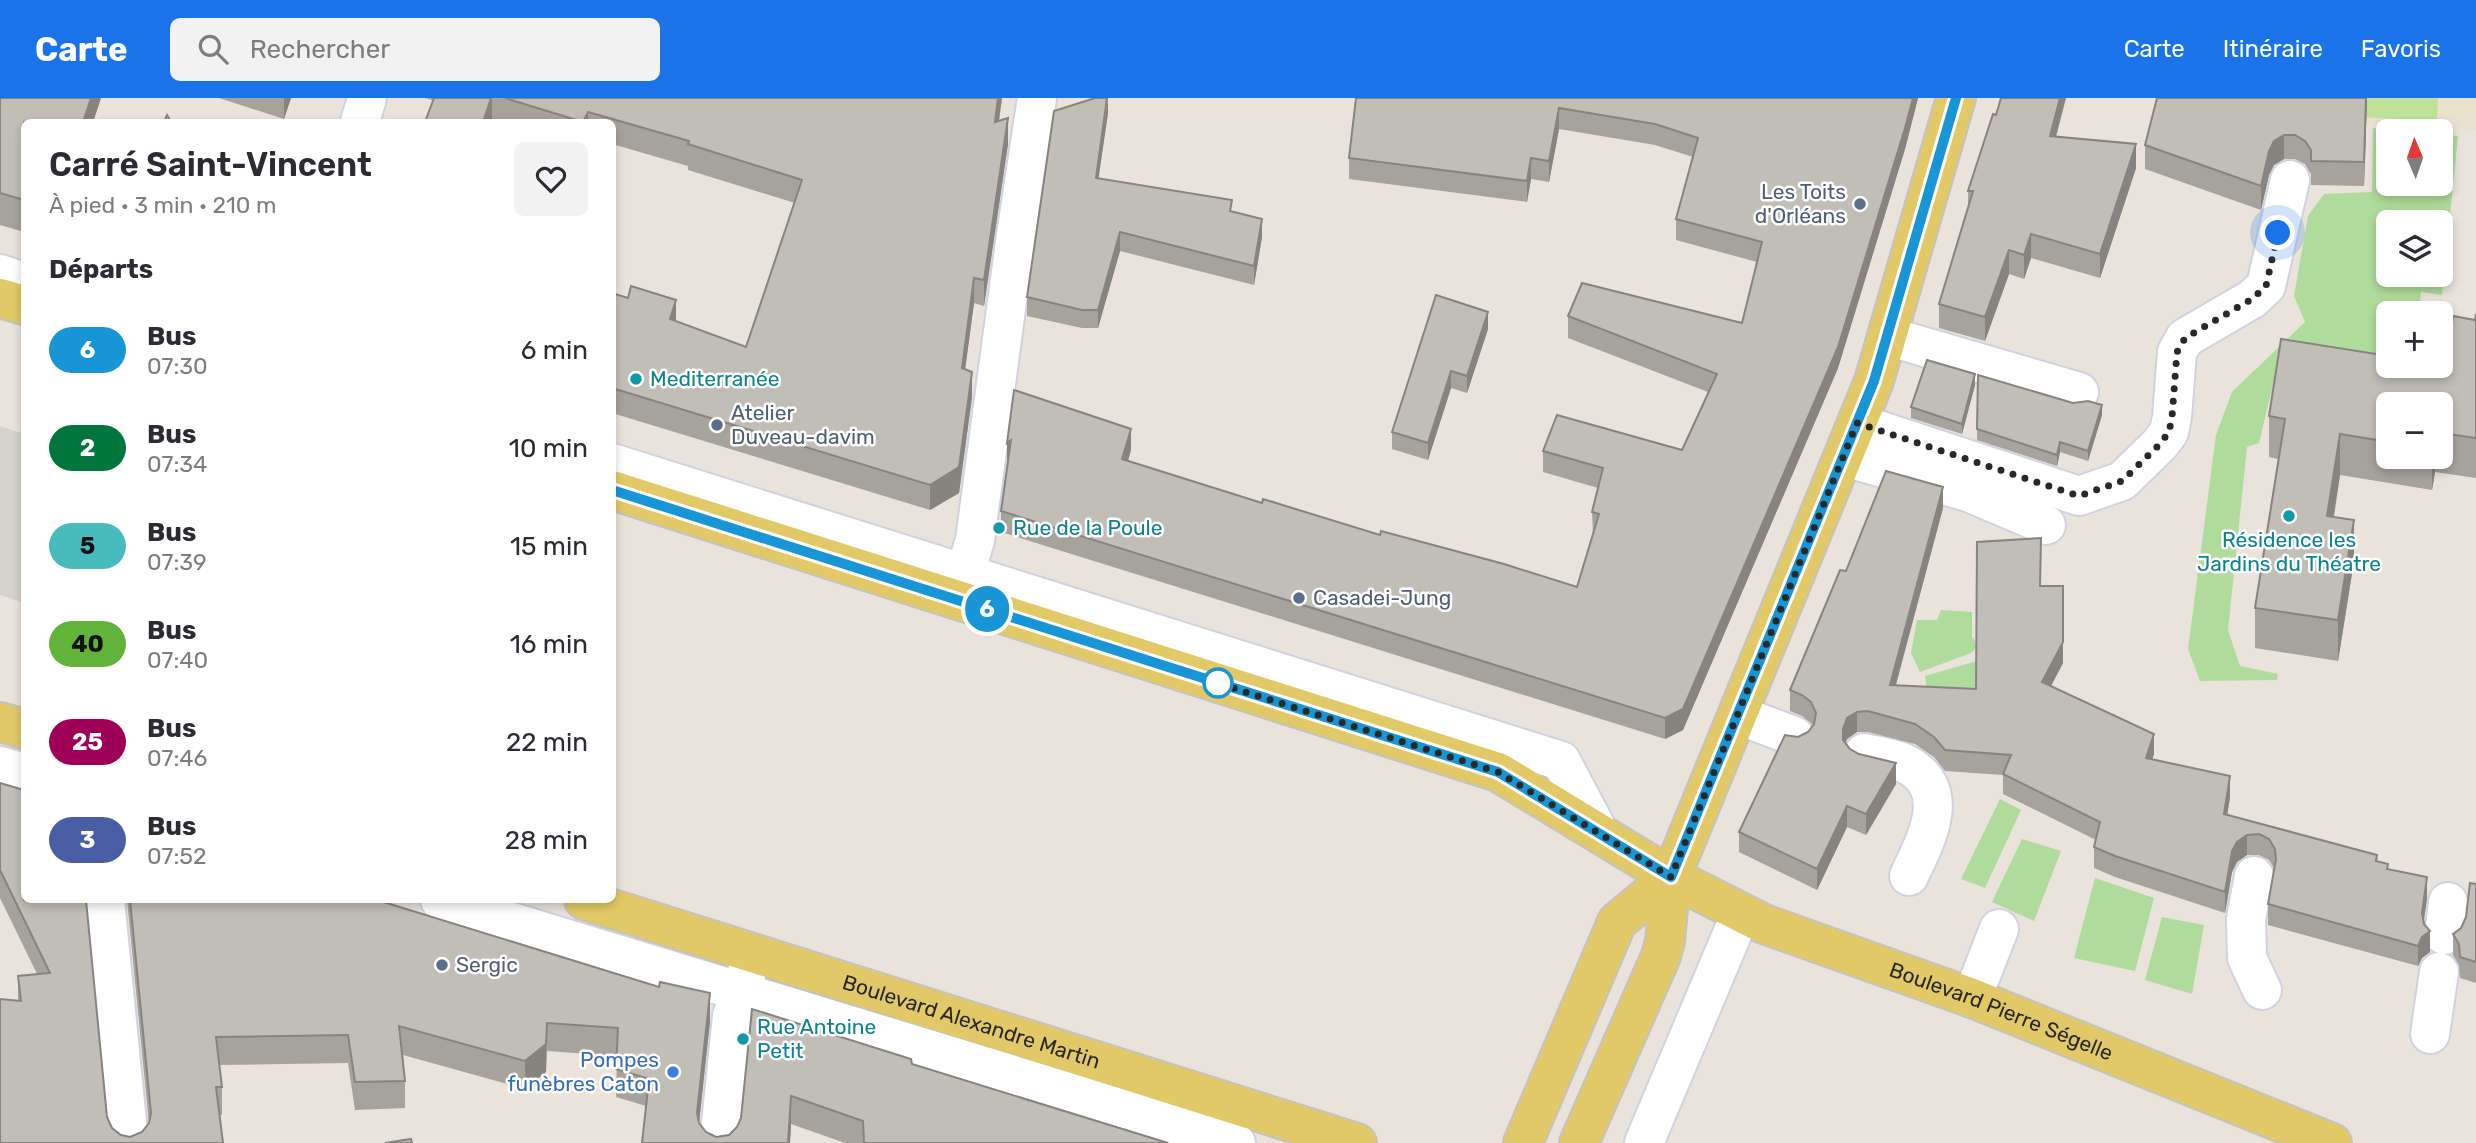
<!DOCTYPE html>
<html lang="fr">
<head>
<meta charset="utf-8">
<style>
  body { margin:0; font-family:Rubik,sans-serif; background:#f2f2f3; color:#2b2b33; height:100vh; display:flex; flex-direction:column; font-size:26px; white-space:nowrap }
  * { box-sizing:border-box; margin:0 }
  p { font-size:23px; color:#7c7c81 }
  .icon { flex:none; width:38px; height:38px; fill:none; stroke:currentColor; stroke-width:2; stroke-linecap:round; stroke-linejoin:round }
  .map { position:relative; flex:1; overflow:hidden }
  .sheet { position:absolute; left:21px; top:21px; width:595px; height:784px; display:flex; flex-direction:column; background:#fff; border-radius:10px; box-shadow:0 4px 10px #0003 }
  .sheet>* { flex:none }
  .badge { padding:0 14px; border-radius:23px; font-size:24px; line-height:46px }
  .needle { width:46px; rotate:358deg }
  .buttons { position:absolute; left:2376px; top:21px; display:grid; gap:14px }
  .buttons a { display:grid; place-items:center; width:77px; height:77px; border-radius:10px; background:#fff; box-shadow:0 4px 10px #0003; font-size:35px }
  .you { position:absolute; width:35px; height:35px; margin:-18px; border:5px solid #fff; border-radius:50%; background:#1a73e8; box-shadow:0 0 0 10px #1a73e833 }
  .map>.badge { position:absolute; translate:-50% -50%; box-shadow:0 0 0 4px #fff }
  h2 { padding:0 28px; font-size:26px; line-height:63px }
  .round { display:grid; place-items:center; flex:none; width:74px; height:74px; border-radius:10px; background:#f2f2f3 }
  .head { display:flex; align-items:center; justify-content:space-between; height:119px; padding:0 28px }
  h1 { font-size:33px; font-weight:600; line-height:52px }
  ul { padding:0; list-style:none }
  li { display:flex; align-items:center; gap:21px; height:98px; padding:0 28px }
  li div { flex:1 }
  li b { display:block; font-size:26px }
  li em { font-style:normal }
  li .badge { min-width:77px; font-weight:700; text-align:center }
  header { display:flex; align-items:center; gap:42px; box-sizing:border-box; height:98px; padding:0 35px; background:#1a73e8; color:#fff }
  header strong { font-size:33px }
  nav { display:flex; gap:38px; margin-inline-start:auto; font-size:24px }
  .search { width:490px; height:63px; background:#f2f2f3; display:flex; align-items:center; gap:18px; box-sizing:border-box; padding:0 24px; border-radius:10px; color:#7c7c81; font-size:26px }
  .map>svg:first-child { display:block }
  .education { fill:#e9e1cb }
  .green { fill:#afdb9c; fill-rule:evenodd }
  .pitch { fill:#c0e199 }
  .plaza { fill:#d6d2cd }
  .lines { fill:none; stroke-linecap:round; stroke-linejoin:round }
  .minor-casing { stroke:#d0d3df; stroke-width:42 }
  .major-casing { stroke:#c3c3c3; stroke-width:42 }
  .minor { stroke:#fff; stroke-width:38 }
  .major { stroke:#e2c967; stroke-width:38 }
  .wall { fill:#a6a39d; fill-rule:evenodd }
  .shaded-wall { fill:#878480 }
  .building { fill:#c1bdb7; stroke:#878480; stroke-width:2 }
  .line-casing { stroke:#fff; stroke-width:16 }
  .line { stroke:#1895d5; stroke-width:10 }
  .walk { stroke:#282828; stroke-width:7; stroke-dasharray:0 12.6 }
  .service-dot { fill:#5c6f8a; stroke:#fff; stroke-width:2.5 }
  .culture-dot { fill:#0f9aa8; stroke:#fff; stroke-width:2.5 }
  .stop-dot { fill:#fff; stroke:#1895d5; stroke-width:3.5 }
  .shop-dot { fill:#3f7fe0; stroke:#fff; stroke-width:2.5 }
  .labels { text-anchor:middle; stroke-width:5; stroke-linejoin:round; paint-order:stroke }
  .service-label { font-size:21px; fill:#4e5e75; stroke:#fff; text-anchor:start }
  .culture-label { font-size:21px; fill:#0d838f; stroke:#fff; text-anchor:start }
  .street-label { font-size:21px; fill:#282828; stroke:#fff }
  .shop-label { font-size:21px; fill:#366cbe; stroke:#fff; text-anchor:end }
</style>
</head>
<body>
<header>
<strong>Carte</strong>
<div class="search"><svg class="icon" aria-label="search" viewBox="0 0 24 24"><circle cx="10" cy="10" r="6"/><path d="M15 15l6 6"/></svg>Rechercher</div>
<nav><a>Carte</a><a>Itinéraire</a><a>Favoris</a></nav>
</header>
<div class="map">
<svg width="2476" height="1045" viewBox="0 0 2476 1045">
  <rect width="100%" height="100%" fill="#e9e3db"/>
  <!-- education -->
  <polygon class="education" points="2233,0 2476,0 2476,32 2285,19"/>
  <!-- green -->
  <g class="green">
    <path d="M2373 30 2409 33H2389V86H2441V37L2458 38 2442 197 2421 194 2419 215H2389V268L2277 269 2259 345 2247 349 2228 532 2240 568 2278 576 2277 582 2200 583 2188 551 2216 337 2232 294 2305 224 2294 198 2308 118 2324 96 2372 94ZM2389 124H2441V177H2389Z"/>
    <polygon points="1941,512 1972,514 1972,539 1975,543 1976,549 1971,555 1920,574 1911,555 1917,522 1937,522"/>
    <polygon points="1977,563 1983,592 1928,599 1925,578"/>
    <polygon points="2000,701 2021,712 1985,790 1961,781"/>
    <polygon points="2022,741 2061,753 2034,823 1992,804"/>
    <polygon points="2095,780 2154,800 2135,873 2074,860"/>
    <polygon points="2162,819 2204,827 2192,896 2145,882"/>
  </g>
  <!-- pitch -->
  <polygon class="pitch" points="2320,0 2438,0 2437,23 2319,17"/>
  <!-- plaza -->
  <polygon class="plaza" points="0,328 24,336 24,505 0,497"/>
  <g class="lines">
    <defs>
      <g id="minor">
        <polyline points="360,24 367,0"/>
        <polyline points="0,176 24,184"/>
        <polyline points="1887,238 2079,294"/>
        <polyline points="1857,325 2079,398 2122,383 2160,346 2169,334 2172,319 2177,254 2185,240 2252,201 2266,188 2290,82"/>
        <polyline points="1844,359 1968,394 2046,427"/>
        <polyline points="612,365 1561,663 1598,733"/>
        <polyline points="958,499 975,442 1016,137 1037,0"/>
        <polyline points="1738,617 1794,638"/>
        <path d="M1864 655C1877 658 1894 660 1906 666 1955 692 1925 743 1909 778"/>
        <polyline points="0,668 24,675"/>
        <polyline points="2254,778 2246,821 2247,860 2262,892"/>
        <polyline points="105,802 129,1045"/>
        <polyline points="440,802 1236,1045"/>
        <polyline points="2444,837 2448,804"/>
        <polyline points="1972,900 1999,831"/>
        <polyline points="2430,936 2439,874"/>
        <polyline points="719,1045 732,918 749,868"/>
        <polyline points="1644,1045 1741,815"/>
      </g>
      <g id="major">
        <polyline points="0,200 24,207"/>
        <path id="s1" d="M612 392 1498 674 1671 779 1764 826 1972 900 2332 1045"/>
        <polyline points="0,624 24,631"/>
        <path id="s2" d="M584 802 1357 1045"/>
        <polyline points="1523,1045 1617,824 1671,779"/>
        <polyline points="1579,1045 1661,858 1665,843 1671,779 1874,283 1956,0"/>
      </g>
    </defs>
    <!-- minor casing -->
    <use href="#minor" class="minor-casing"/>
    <!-- major casing -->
    <use href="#major" class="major-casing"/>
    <!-- minor -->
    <use href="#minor" class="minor"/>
    <!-- major -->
    <use href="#major" class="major"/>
  </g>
  <!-- wall -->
  <g class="wall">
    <polygon points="0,0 101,0 93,24 24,24 24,134 0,127"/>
    <polygon points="219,0 291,0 284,21"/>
    <polygon points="425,0 1002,0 999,23 1008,46 984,208 974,205 965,271 972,299 959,395 930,412 612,315 612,195 676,223 746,249 795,105 688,72 688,68 612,46 612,24 503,24"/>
    <polygon points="1356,0 1918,0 1905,51 1838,270 1683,632 1665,641 1001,434 1001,413 1131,352 1128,363 1262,405 1380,437 1577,489 1593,436 1592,414 1598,390 1543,374 1543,353 1682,352 1708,294 1568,240 1568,218 1742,225 1757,164 1676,142 1676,121 1693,59 1655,47 1559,31 1549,84 1531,81 1527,104 1349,81 1349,60"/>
    <polygon points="2157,0 2367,0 2364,88 2311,87 2311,76 2305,66 2295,61 2284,61 2274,67 2269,77 2261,112 2145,71 2145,47"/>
    <polygon points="1108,15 1098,80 1232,113 1262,139 1254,187 1120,153 1098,230 1082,230 1027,218 1027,199"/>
    <polygon points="2056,38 2136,70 2100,180 2031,160 2024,181 2009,176 1985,243 1939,230 1939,206 1968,112 1968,93"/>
    <path d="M2476 216V380L2435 374 2432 392 2340 377 2334 419 2354 463 2338 563 2255 550V510L2278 361 2269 359V318L2446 267 2475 222ZM2389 306H2441V359H2389Z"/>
    <polygon points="1488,231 1467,295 1451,290 1428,362 1392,351 1392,334"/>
    <polygon points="1978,277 2102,317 2088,363 2060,354 2057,368 1977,342"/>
    <polygon points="1975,287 1962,336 1911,320 1911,309"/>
    <polygon points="1943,410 1896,587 1976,591 2040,488 2063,565 2051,588 2154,656 2152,661 2230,699 2227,717 2377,764 2427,800 2424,823 2430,854 2422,860 2418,868 2268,827 2268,806 2274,770 2269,762 2259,757 2247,757 2237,764 2232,774 2225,815 2115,779 2094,770 2094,749 2096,742 2003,696 2003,677 1945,673 1934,659 1915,646 1868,634 1857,634 1847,641 1846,645 1850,651 1896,686 1866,737 1847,729 1817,792 1739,754 1739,734 1798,639 1808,634 1813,628 1811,625 1802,618 1790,613 1790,592 1846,473"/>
    <polygon points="0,685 107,1019 112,1030 121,1037 130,1039 142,1034 149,1026 127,802 377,802 710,923 699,1026 706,1034 716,1039 729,1037 737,1029 741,1020 752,911 912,966 1168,1045 845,1045 791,1026 790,1045 642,1045 646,1008 616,999 617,958 547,953 546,974 525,991 403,957 405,983 405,1010 355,1012 348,965 219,967 222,989 222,1017 219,1017 223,1045 0,1045 18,902 18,878 37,876 0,800"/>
    <polygon points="2476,786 2476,885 2460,880 2459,867 2453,857 2453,836 2461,830 2466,819"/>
  </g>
  <!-- shaded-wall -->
  <g class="shaded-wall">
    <polygon points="91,0 101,0 93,24 83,24"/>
    <polygon points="284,0 291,0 284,21"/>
    <polygon points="491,0 492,0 492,21 491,24 483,24"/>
    <polygon points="998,0 1002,0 995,49 995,24"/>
    <polygon points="1108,0 1108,15 1096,98 1096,80"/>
    <polygon points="1913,0 1918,0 1905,51 1838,270 1683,632 1665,641 1665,620"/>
    <polygon points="2060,0 2066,0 2050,62 2050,38"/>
    <polygon points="2366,0 2367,0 2364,88 2364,64"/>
    <polygon points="1559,10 1559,31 1549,84 1549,63"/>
    <polygon points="588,14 588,24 583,24"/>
    <polygon points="1008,20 1008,46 984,208 984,182"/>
    <polygon points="2284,37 2284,61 2274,67 2269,77 2261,112 2261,88 2269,53 2274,43"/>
    <polygon points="2136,46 2136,70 2100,180 2100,156"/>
    <polygon points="1531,60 1531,81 1527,104 1527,83"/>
    <polygon points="1262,121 1262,139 1254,187 1254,168"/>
    <polygon points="1120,134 1120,153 1098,230 1098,212"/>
    <polygon points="2031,136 2031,160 2024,181 2024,157"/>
    <polygon points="2009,152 2009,176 1985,243 1985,219"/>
    <polygon points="974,180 974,205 962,295 962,270"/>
    <polygon points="676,202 676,227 670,221"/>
    <polygon points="1488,214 1488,231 1467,295 1467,278"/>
    <polygon points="1451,273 1451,290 1428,362 1428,345"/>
    <polygon points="972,274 972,299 959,395 930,412 930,387"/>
    <polygon points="1975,276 1975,287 1962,336 1962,326"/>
    <polygon points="2102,307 2102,317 2088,363 2088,353"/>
    <polygon points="1131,331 1131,352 1122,382 1122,361"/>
    <polygon points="2340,336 2340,377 2327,459 2327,418"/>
    <polygon points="1011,342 1007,366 1007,345"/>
    <polygon points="2060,344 2060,354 2057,368 2057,357"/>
    <polygon points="2432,359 2435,359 2435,374 2432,392"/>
    <polygon points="1943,389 1943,410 1890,608 1890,587"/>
    <polygon points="2354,422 2354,463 2338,563 2338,522"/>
    <polygon points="2063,544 2063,565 2042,605 2042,584"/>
    <polygon points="1857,614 1857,634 1847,641 1843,651 1843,631 1847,620"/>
    <polygon points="2154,636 2154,656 2146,680 2146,660"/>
    <polygon points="1896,665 1896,686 1866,737 1866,716"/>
    <polygon points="2230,678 2230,699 2224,737 2224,716"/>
    <polygon points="1847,708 1847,729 1817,792 1817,771"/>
    <polygon points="2247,737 2247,757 2237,764 2232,774 2225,815 2225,794 2232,753 2237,744"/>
    <polygon points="2427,779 2427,800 2422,835 2422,815"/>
    <polygon points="2430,833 2430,854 2422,860 2418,868 2418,848 2422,839"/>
    <polygon points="710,895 710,923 697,1043 697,1015"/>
    <polygon points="547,925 546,974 525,991 525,963"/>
    <polygon points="791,998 791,1026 790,1045 788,1045"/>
  </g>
  <!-- building -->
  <g class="building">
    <polygon points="0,0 91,0 83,24 24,24 24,102 0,95"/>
    <polygon points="434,0 491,0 483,24 425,24"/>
    <polygon points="505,0 998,0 995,24 1008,20 984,182 974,180 962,270 972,274 959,369 930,387 612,290 612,195 628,200 631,188 676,202 670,221 746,249 802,82 688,46 689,43 588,14 583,24"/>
    <polygon points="1095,0 1107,0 1096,80 1232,102 1230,113 1262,121 1254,168 1120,134 1098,212 1082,212 1027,199 1054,13"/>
    <polygon points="1356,0 1913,0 1905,30 1838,249 1683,611 1665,620 1001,413 1011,342 1007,345 1014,292 1131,331 1122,361 1262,405 1263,401 1380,437 1381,433 1504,466 1577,489 1599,416 1592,414 1603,370 1543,353 1557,317 1682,352 1717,276 1568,218 1582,185 1742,225 1762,144 1676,121 1698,40 1655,26 1559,10 1549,63 1531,60 1527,83 1349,60"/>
    <polygon points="2001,0 2060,0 2050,38 2136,46 2100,156 2031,136 2024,157 2009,152 1985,219 1939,206 1973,93 1968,93 1993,16 1996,17"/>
    <polygon points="2157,0 2366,0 2364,64 2311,63 2311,52 2305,43 2295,37 2284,37 2274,43 2269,53 2261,88 2145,47"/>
    <polygon points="167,17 171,24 164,24"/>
    <polygon points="1436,197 1488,214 1467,278 1451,273 1428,345 1392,334"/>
    <polygon points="2476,216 2476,340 2441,335 2441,306 2389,306 2389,344 2340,336 2327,418 2354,422 2338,522 2255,510 2285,321 2269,318 2281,241 2389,258 2389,268 2446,267 2453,218 2475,222"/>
    <polygon points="1927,262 1975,276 1962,326 1911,309"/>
    <polygon points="1978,277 2073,305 2088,303 2102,307 2088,353 2060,344 2057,357 1977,331"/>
    <polygon points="1886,373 1943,389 1890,587 1976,591 1977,444 2041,440 2040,488 2063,488 2063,544 2042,584 2154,636 2146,660 2230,678 2224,716 2377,757 2376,763 2388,766 2387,771 2427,779 2422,815 2424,826 2430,833 2422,839 2418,848 2268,806 2276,761 2275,751 2269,741 2259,736 2247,737 2237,744 2232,753 2225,794 2115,758 2094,749 2100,724 2003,676 2011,657 1945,652 1934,639 1915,626 1868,613 1857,614 1847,620 1843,631 1843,642 1850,651 1859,656 1896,665 1866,716 1847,708 1817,771 1739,734 1785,637 1798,639 1808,634 1814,626 1816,615 1811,604 1802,597 1790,592 1840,472 1846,473"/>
    <polygon points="0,685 24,692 24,802 86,802 107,1019 112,1030 121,1037 130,1039 142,1034 149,1025 151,1015 130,802 377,802 659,889 660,884 710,895 697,1015 699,1025 706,1034 716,1039 729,1037 737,1029 741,1020 752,911 911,961 912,966 1168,1045 864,1045 863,1023 791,998 788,1045 642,1045 649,981 616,971 618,930 547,925 546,946 525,963 399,928 405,983 355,984 348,937 216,939 222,989 216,989 223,1045 0,1045 0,901 21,903 18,878 50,875 0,772"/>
    <polygon points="2470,785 2476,786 2476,864 2460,859 2459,846 2453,836 2461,830 2466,819"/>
    <polygon points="411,1041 412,1045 385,1045"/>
  </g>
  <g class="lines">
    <defs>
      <polyline id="line" points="612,392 1498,674 1671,779 1874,283 1956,0"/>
    </defs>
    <!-- line casing -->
    <use href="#line" class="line-casing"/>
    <!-- line -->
    <use href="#line" class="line"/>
    <!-- walk -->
    <polyline class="walk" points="1218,585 1214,584 1498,674 1671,779 1857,325 2079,398 2122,383 2160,346 2169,334 2172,319 2177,254 2185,240 2252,201 2266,188 2278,135"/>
  </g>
  <!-- markers -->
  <g class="service-dot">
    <circle cx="1860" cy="106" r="7"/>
    <circle cx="717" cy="327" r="7"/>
    <circle cx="1299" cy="500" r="7"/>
    <circle cx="442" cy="867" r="7"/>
  </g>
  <g class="culture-dot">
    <circle cx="636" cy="281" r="7"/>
    <circle cx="2289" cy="418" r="7"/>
    <circle cx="999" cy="430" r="7"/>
    <circle cx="743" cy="941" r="7"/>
  </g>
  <circle class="stop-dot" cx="1218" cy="585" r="14"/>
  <circle class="shop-dot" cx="673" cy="974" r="7"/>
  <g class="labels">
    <!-- service labels -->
    <g class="service-label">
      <text x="1846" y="101" text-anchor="end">Les Toits<tspan x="1846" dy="24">d'Orléans</tspan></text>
      <text x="731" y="322">Atelier<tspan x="731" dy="24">Duveau-davim</tspan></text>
      <text x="1313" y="507">Casadei-Jung</text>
      <text x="456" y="874">Sergic</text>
    </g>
    <!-- culture labels -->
    <g class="culture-label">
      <text x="650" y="288">Mediterranée</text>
      <text x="1013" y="437">Rue de la Poule</text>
      <text x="2289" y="449" text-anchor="middle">Résidence les<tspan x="2289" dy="24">Jardins du Théatre</tspan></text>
      <text x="757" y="936">Rue Antoine<tspan x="757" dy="24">Petit</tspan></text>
    </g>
    <!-- street labels -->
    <g class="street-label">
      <text dy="7" stroke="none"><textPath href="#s1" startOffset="1489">Boulevard Pierre Ségelle</textPath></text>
      <text dy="7" stroke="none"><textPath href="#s2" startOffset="406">Boulevard Alexandre Martin</textPath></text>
    </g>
    <!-- shop labels -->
    <g class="shop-label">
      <text x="659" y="969">Pompes<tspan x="659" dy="24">funèbres Caton</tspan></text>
    </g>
  </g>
</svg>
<div class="buttons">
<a><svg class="needle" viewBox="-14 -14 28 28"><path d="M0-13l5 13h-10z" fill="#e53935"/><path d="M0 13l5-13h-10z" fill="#7c7c81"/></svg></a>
<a><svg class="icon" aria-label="layers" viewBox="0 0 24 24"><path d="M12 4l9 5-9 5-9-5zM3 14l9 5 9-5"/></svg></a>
<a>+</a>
<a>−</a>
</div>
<div class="you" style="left:2278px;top:135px"></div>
<b class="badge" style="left:987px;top:511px;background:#1895d5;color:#fff">6</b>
<section class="sheet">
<div class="head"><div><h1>Carré Saint-Vincent</h1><p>À pied · 3 min · 210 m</p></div><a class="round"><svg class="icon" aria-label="heart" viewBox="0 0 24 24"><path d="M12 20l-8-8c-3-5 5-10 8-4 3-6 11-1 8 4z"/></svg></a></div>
<h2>Départs</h2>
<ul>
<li><span class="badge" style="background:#1895d5;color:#fff">6</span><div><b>Bus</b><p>07:30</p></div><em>6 min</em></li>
<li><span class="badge" style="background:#00763c;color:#fff">2</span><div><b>Bus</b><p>07:34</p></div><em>10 min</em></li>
<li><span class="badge" style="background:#48bcbc;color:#111">5</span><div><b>Bus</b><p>07:39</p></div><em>15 min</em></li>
<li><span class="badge" style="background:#62b33a;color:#111">40</span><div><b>Bus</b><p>07:40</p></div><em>16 min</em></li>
<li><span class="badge" style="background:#9f0057;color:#fff">25</span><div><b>Bus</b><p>07:46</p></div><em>22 min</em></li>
<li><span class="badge" style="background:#495da4;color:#fff">3</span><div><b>Bus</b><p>07:52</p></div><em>28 min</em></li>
</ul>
</section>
</div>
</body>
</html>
